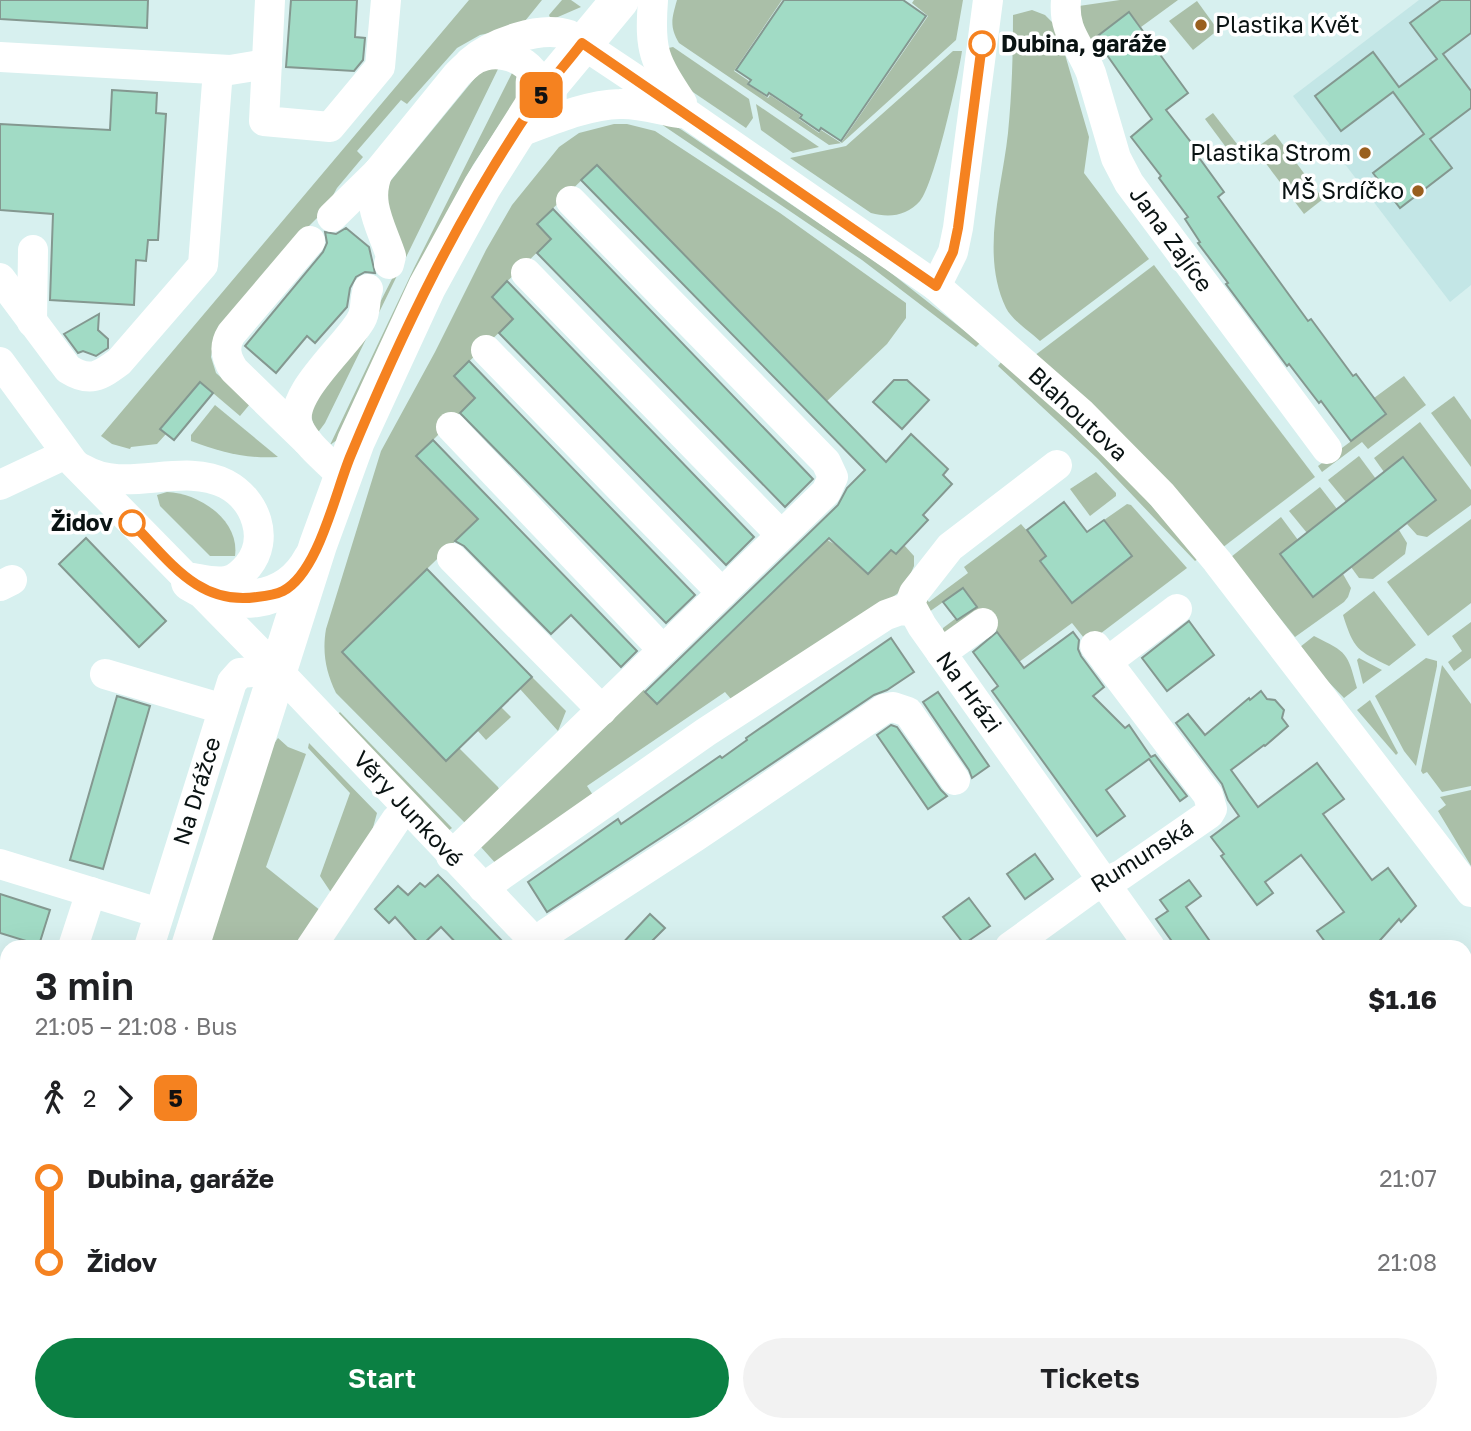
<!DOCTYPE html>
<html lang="en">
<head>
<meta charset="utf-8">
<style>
  body { margin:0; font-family:"Golos Text",sans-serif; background:#f2f2f2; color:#202124; height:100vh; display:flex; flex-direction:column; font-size:26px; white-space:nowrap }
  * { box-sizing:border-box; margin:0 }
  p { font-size:23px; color:#757577 }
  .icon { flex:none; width:38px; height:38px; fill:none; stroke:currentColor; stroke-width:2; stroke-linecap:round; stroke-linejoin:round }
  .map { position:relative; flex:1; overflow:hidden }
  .sheet { position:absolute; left:0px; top:940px; width:1472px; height:492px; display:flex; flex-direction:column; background:#fff; border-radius:21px 21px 0 0; box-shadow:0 7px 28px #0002 }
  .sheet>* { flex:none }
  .badge { padding:0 14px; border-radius:10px; font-size:24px; line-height:46px }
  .map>.badge { position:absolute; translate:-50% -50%; box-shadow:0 0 0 4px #fff }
  .legs { display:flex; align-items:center; gap:10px; height:77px; padding:0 35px; font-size:23px }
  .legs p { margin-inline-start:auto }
  .overview { display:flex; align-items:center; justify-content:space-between; height:119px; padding:0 35px }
  h1 { font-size:38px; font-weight:600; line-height:52px }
  .cta { display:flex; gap:14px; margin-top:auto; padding:14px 35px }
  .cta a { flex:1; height:80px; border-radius:42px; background:#0b8043; color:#fff; font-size:28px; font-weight:600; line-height:80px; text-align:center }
  .cta a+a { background:#f2f2f2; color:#202124 }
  ul { padding:0 35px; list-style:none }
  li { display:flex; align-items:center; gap:24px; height:84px; font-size:26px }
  li i { display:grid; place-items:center; width:10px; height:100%; margin:0 9px; background:currentColor }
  li i::after { content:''; width:18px; height:18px; margin:-9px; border:5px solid; border-radius:50%; background:#fff }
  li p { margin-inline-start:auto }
  li:first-child i { background:linear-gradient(#0000 50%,currentColor 0) }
  li:last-child i { background:linear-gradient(currentColor 50%,#0000 0) }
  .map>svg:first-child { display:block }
  .built { fill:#c3e6e6 }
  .green { fill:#aabfa8 }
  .building { fill:#a1dbc5; stroke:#849890; stroke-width:2 }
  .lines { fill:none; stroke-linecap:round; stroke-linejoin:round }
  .minor { stroke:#fff; stroke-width:30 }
  .major { stroke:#fff; stroke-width:38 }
  .line-1-casing { stroke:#fff; stroke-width:16 }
  .line-1 { stroke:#f58220; stroke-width:10 }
  .poi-dot { fill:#995f1e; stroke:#fff; stroke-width:2.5 }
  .stop-1-dot { fill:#fff; stroke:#f58220; stroke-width:3.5 }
  .labels { text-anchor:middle; stroke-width:7; stroke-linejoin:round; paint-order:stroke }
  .poi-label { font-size:23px; fill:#0a1313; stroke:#fff; text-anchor:end }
  .stop-label { font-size:23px; font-weight:bold; fill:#0a1313; stroke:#fff; text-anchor:start }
  .street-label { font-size:23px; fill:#0a1313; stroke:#fff }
</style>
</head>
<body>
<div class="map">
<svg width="1471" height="1431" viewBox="0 0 1471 1431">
  <rect width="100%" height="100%" fill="#d7f0ef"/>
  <!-- built -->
  <polygon class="built" points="1419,0 1471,0 1471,285 1450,302 1293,96"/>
  <!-- green -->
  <g class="green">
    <polygon points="469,0 542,0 521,26 480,35 457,48 407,104 401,100 357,151 363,157 337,188 325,210 301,234 215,334 211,357 216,373 250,404 240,416 200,382 161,429 166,434 157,444 131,447 130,449 112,444 101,436"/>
    <polygon points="562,0 571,0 581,7 551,20 549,15"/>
    <path d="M677 0H782L734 71 749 81 747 84 768 98 770 95 800 115 799 119 819 133 821 130 841 143 928 16 912 3 914 0H963L956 40 842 143 829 145 679 43C669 26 672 18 677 0Z"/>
    <polygon points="1120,0 1178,0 1141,27 1129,12 1092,40 1087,39 1072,7"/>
    <polygon points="1197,1 1218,30 1193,50 1169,21"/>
    <path d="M1032 10 1045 15 1057 27 1089 137 1084 173 1149 259 1040 341C1030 332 1012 320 1006 308 980 254 1002 189 1008 133 1012 93 1013 54 1013 15Z"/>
    <polygon points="673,47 749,99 753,118 746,128 681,84 659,50"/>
    <path d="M953 51H962C958 78 934 185 920 201 907 216 889 218 871 213L790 158 846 146Z"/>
    <polygon points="500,65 325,423 316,435 311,415 316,397 360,342 397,269 401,243 386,208 388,184 475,78 484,69"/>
    <polygon points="514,69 523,84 521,92 473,165 436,233 337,440 330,445 414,268"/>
    <polygon points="756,104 819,147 793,153 761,130"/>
    <polygon points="1213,113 1237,144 1228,150 1205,119"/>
    <polygon points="658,122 670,123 682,130 886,269 980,343 976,347 862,260"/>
    <path d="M614 124H627L655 131 780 213 906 303V318L887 344 826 402 596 166 538 223 551 239 492 296 513 319 454 376 475 398 417 456 478 519 342 652 459 748 498 787 499 789 470 828 336 693C326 672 322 653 326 629L381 451 435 352 486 250 512 205 559 147 579 133Z"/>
    <polygon points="1275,134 1323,199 1304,214 1255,149"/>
    <polygon points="1154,265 1315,477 1222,548 1034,356"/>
    <polygon points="1002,361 1071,422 1137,489 1198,559 1195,561 1098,459 998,366"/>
    <polygon points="1404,376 1426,405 1368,449 1362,442 1322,472 1318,466 1386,415 1374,398"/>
    <polygon points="1454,396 1471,420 1471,467 1431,413"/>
    <path d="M215 405 278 457C247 459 220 452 191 441V435Z"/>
    <polygon points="1420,422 1471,490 1471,505 1427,537 1417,535 1407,524 1436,500 1403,457 1384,472 1374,458"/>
    <polygon points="1359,456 1376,479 1346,502 1328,480"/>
    <polygon points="1096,472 1116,493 1116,496 1090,516 1070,489"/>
    <polygon points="1320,487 1337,509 1307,533 1289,511"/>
    <path d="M167 492C199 493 240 520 235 556H210L160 506 157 495Z"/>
    <polygon points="1127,504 1131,505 1187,568 1088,643 1072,623 1019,662 984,614 951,637 943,631 943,628 975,604 963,588 929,612 924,605 925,598 929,602 968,573 964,567 1021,524 1048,555 1040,562 1072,603 1131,556 1104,520"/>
    <polygon points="1281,517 1298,540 1281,554 1313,597 1343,574 1351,588 1348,597 1344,602 1295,637 1231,557"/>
    <polygon points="1471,519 1471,603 1428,636 1387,582"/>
    <polygon points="1399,530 1407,543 1405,554 1373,579 1359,578 1351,567"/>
    <polygon points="827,540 838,546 868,574 891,550 896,554 904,545 914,556 914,566 904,589 737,706 725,692 587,786 597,801 498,866 480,846 643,689 658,704"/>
    <path d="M1374 591 1416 645 1389 666C1357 650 1354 650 1343 615Z"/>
    <polygon points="1471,622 1471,658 1454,671 1448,662 1462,651 1452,636"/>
    <path d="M1314 636C1348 653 1347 652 1357 688L1344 698 1317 670 1300 647Z"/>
    <polygon points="1359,658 1382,670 1363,684 1357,660"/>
    <polygon points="1426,658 1437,661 1437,666 1416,766 1404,751 1375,696"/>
    <polygon points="1442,665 1471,704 1471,786 1442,792 1427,772 1423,774 1421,771"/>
    <polygon points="532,677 566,711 558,731 520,689"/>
    <polygon points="1370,700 1398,753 1396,755 1357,710"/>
    <polygon points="501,707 511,717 486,740 477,730"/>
    <polygon points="340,712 452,828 448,831 336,716"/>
    <polygon points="278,738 288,747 306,754 266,867 321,911 297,947 208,947 273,745"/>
    <polygon points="309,743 377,813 371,835 332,894 320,876 350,793 308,748"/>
    <polygon points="1471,790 1471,866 1438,811 1446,805 1440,797"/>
    <polygon points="176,1424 351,1424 351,1425 349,1431 174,1431"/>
    <polygon points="412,1425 492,1425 487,1431 415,1431"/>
  </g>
  <!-- building -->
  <g class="building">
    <polygon points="0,0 148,0 147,28 0,19"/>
    <polygon points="291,0 357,0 355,37 365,38 363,60 354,71 286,67"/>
    <polygon points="784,0 903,0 926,16 841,141 821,128 819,131 800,118 802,115 769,93 767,96 748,84 751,80 736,70"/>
    <polygon points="1441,0 1471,0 1471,33 1443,54 1471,91 1471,108 1430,139 1452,168 1400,208 1373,173 1424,134 1393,92 1341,131 1315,96 1373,52 1399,87 1437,59 1410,23"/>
    <polygon points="1129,12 1188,93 1166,110 1197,150 1195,152 1224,192 1218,197 1308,321 1311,319 1353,376 1356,374 1386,414 1351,441 1321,401 1319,403 1289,364 1287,366 1226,284 1228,283 1198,243 1200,242 1185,219 1188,217 1159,178 1161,176 1131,137 1152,119 1095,38"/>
    <polygon points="112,90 157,93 156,113 166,114 158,240 148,240 146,261 136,260 134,305 50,300 53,214 0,210 0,124 110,130"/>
    <polygon points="597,165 886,462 911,434 948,469 943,475 952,484 923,515 928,520 896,554 891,550 868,574 829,538 657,704 645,692 838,505 847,488 865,470 581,180"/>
    <polygon points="553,209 813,479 785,507 537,253 551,239 537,224"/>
    <polygon points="346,228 369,247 375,273 365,272 356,277 350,288 347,307 315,343 307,336 276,373 245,346 323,252 327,243 325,232 336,234"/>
    <polygon points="507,281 754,537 726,565 499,333 513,319 492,297"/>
    <polygon points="99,314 98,330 108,339 108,348 96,356 83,351 78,353 64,334"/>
    <polygon points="469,361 695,595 666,623 460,413 475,398 454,376"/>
    <polygon points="894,380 907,380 929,400 902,429 873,402"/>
    <polygon points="200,382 213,393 174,440 160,429"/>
    <polygon points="433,440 637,651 621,667 571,615 551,634 464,546 455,541 478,519 416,456"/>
    <polygon points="1403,457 1436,500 1313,597 1280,554"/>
    <polygon points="1064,502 1087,532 1104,520 1132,556 1072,603 1040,561 1046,556 1027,530"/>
    <polygon points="86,538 166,621 139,647 59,564"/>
    <polygon points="427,569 532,677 446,761 342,652"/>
    <polygon points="963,588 977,607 957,620 943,602"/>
    <polygon points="1189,621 1214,655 1167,691 1142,658"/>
    <polygon points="997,632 1024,668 1073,632 1079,640 1078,649 1081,656 1104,687 1093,696 1125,728 1129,725 1151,757 1155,755 1187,796 1180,801 1149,759 1106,790 1125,816 1097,836 992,691 998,686 973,652"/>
    <polygon points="891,638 914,672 887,690 874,695 685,822 547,912 528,882 618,819 621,824 720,756 722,758 747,740 746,738"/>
    <polygon points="1261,691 1267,699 1275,700 1284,710 1282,718 1288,726 1265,746 1264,745 1231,770 1258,807 1317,763 1344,799 1323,814 1372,880 1388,868 1416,906 1401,922 1399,919 1374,947 1329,947 1317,931 1344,912 1301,855 1265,882 1273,893 1257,905 1221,856 1224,854 1211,837 1239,816 1228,800 1222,784 1176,723 1188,714 1205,735 1249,698 1250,700"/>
    <polygon points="938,692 989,766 972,778 969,770 923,702"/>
    <polygon points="117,696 150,706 103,869 70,860"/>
    <polygon points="891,725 897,727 941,790 947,796 928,809 877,735"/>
    <polygon points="1035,854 1053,879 1025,899 1007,874"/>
    <polygon points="438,875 448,885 508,947 460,947 441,927 421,946 395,917 389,923 375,909 398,886 408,895 420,883 425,887"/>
    <polygon points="1189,880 1201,896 1186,907 1214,947 1176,947 1156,919 1168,911 1160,900"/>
    <polygon points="0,894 50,910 39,945 0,933"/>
    <polygon points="969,898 990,926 964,944 943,917"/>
    <polygon points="650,914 665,928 646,947 619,947"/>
  </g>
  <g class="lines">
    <!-- minor -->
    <g class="minor">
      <polyline points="270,0 264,121 330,127 380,67 386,0"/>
      <path d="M653 0C649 52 654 60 682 103"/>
      <path d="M1066 0C1063 33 1080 44 1091 73L1116 158 1129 183 1327 449"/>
      <polyline points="0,57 230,70 267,64"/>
      <path d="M470 62C492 43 541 25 569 35L689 115 936 286 1081 413 1162 495 1217 561 1471 892"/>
      <path d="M515 134C548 122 584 105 620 104 638 103 660 110 679 113"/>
      <polyline points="332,217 378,172"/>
      <path d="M389 264 391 256C381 226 365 202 378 172L457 75C465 67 472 59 484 56 510 48 548 70 537 100"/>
      <polyline points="526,273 781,535"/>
      <path d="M0 278 68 369C90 383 100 376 119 362L203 265 218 70"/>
      <polyline points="936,286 953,252 958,228 988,0"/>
      <polyline points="32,322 33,250"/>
      <polyline points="486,350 722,593"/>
      <polyline points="0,362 73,462 277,670 540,947"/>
      <polyline points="451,427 663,650"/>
      <path d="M307 441 234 370C226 358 223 347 231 334L310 241"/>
      <polyline points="1057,465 950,547 914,593 910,604 922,626 1150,947"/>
      <path d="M83 469C126 495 181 461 226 484 256 500 270 539 248 566 242 573 235 580 226 581 215 583 204 580 193 578"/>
      <path d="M342 476C328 461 308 447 299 428 284 397 347 346 361 320 367 310 364 299 368 289"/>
      <polyline points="0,485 66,454"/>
      <polyline points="452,558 602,710"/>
      <polyline points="0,586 12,580"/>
      <polyline points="941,653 983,623"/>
      <polyline points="1107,662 1177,609"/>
      <polyline points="105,674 223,709"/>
      <polyline points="451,856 826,492 833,477 826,462 571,201"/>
      <polyline points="0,864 159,913"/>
      <polyline points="483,888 706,732 886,615 900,610 912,611"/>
      <polyline points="536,943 547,933 695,837 884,709 893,707 908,712 955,780"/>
      <polyline points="73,947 91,892"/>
      <polyline points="149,947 232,682 240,673 277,670"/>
      <polyline points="311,947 396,820 407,809"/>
      <polyline points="1010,947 1090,889 1121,875 1209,814 1212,809 1208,795 1095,646"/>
      <polyline points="0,1013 7,991"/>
      <polyline points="0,1290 7,1292"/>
      <polyline points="1465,1394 1471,1404"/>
      <polyline points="0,1417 7,1395"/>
      <polyline points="1004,1424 1010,1431"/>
      <polyline points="82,1431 84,1424"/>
      <polyline points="516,1431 521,1424"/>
      <polyline points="1260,1431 1266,1424"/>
    </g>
    <!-- major -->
    <g class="major">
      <path d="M190 582C232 608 287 606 312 559"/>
      <polyline points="190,947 318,545 356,441 427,287 482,187 537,100 620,0"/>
      <polyline points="37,1431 39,1424"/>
    </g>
  </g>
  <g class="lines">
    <defs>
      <path id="line-1" d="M132 523C169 560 198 606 257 597 266 596 275 595 283 591 318 573 335 494 350 457 401 334 460 211 536 101 550 81 567 63 582 43L936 286 953 252 958 228 982 44"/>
    </defs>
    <!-- line-1 casing -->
    <use href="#line-1" class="line-1-casing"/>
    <!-- line-1 -->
    <use href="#line-1" class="line-1"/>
  </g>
  <!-- markers -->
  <g class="poi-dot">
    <circle cx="1201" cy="25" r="7"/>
    <circle cx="1365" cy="153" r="7"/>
    <circle cx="1418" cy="191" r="7"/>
  </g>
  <g class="stop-1-dot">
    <circle cx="982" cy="44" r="12"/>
    <circle cx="132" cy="523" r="12"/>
  </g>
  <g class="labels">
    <!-- poi labels -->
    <g class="poi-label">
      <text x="1215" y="33" text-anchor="start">Plastika Květ</text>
      <text x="1351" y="161">Plastika Strom</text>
      <text x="1404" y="199">MŠ Srdíčko</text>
    </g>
    <!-- stop labels -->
    <g class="stop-label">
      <text x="1001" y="52">Dubina, garáže</text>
      <text x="113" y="531" text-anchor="end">Židov</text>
    </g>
    <!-- street labels -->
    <g class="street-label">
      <text transform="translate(1171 239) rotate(54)" y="8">Jana Zajíce</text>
      <text transform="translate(1078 414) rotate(43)" y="8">Blahoutova</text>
      <text transform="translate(969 692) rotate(54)" y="8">Na Hrázi</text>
      <text transform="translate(197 791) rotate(-73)" y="8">Na Drážce</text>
      <text transform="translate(408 809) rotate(47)" y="8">Věry Junkové</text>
      <text transform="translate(1142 856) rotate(-32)" y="8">Rumunská</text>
    </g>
  </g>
</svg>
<b class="badge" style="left:541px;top:95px;background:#f58220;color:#111">5</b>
<section class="sheet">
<div class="overview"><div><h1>3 min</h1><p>21:05 – 21:08 · Bus</p></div><b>$1.16</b></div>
<div class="legs"><svg class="icon" aria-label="walk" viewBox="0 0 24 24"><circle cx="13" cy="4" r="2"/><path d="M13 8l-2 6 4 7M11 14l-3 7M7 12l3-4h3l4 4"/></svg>2<svg class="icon" aria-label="forward" viewBox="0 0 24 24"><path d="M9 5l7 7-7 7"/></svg><b class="badge" style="background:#f58220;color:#111">5</b></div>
<ul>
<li><i style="color:#f58220"></i><b>Dubina, garáže</b><p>21:07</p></li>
<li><i style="color:#f58220"></i><b>Židov</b><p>21:08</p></li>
</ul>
<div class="cta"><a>Start</a><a>Tickets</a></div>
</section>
</div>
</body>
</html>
